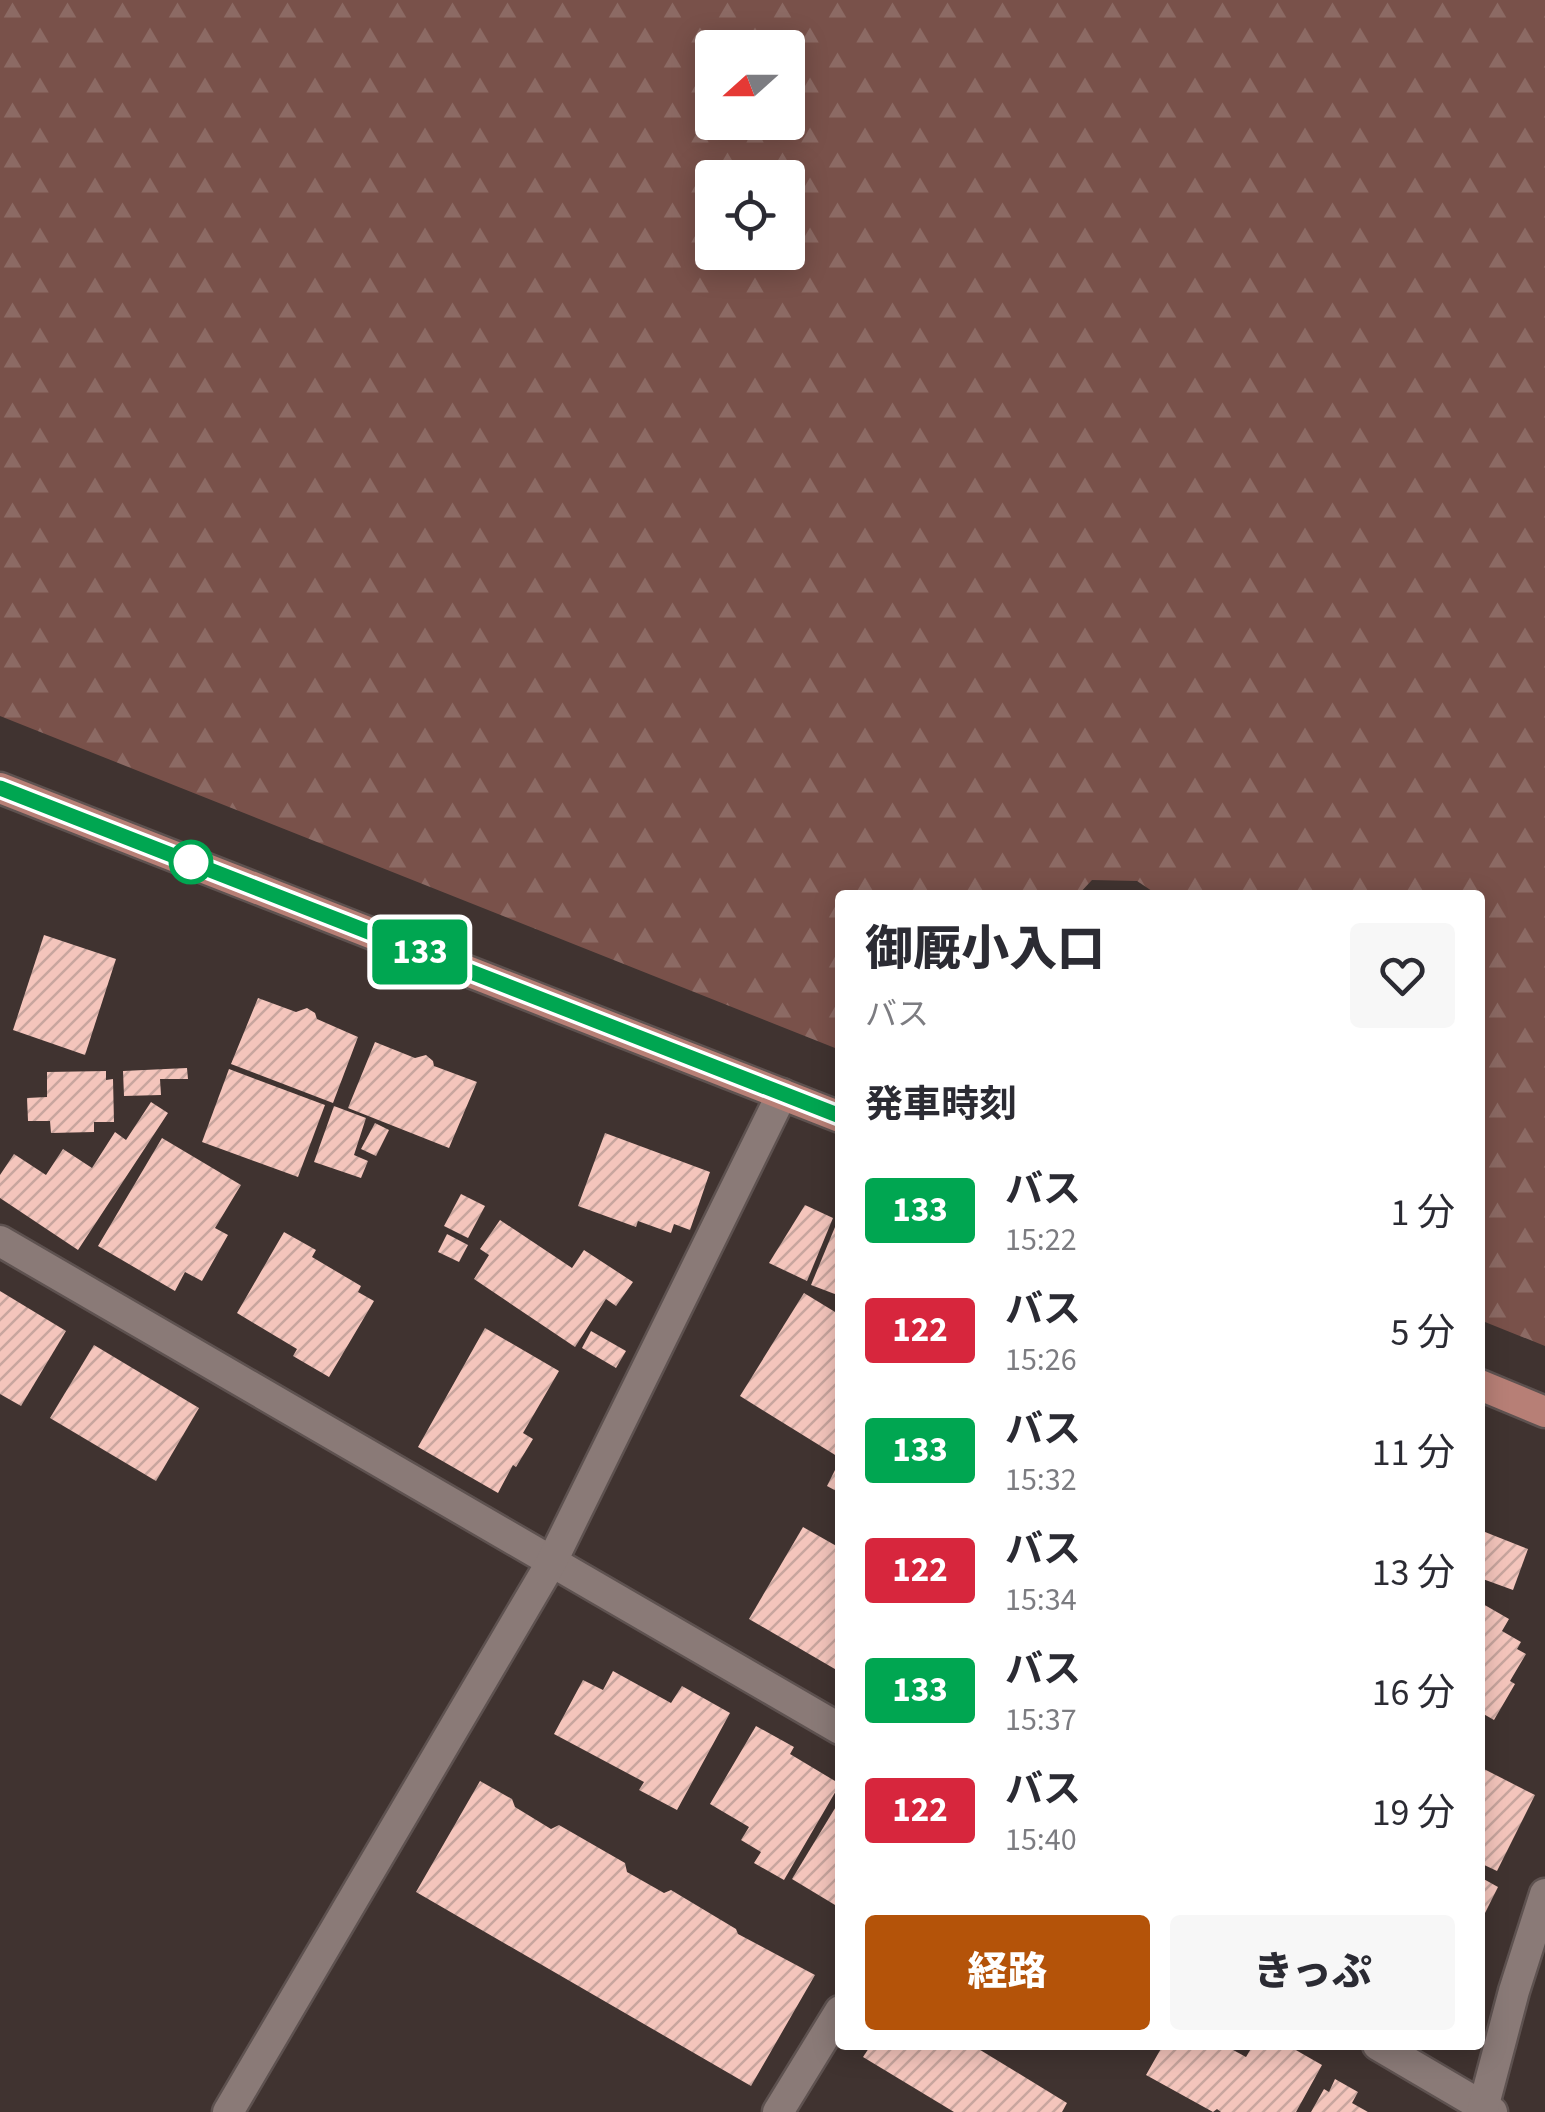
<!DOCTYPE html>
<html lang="ja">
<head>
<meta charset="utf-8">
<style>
  body { margin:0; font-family:"Source Sans 3","Noto Sans JP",sans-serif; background:#f7f7f7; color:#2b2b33; height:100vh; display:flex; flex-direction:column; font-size:38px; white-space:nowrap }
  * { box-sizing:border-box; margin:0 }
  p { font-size:32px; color:#7c7c81 }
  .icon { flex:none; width:55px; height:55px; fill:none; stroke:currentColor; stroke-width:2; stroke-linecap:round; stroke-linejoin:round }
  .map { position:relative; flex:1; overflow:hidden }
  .panel { position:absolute; left:835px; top:890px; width:650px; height:1160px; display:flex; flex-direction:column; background:#fff; border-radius:10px; box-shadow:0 5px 25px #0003 }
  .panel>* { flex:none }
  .badge { padding:0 20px; border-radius:8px; font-size:35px; line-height:65px }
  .needle { width:65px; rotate:249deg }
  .tools { position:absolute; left:695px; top:30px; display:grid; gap:20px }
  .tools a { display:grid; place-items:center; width:110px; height:110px; border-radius:10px; background:#fff; box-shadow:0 5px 25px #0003; font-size:50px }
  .map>.badge { position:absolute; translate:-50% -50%; box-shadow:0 0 0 5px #fff }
  h2 { padding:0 30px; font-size:38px; line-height:90px }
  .round { display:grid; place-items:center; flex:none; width:105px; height:105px; border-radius:10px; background:#f7f7f7 }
  .headline { display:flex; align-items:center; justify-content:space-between; height:170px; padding:0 30px }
  h1 { font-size:48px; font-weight:800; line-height:75px }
  .action { display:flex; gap:20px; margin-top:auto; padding:20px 30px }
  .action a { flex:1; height:115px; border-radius:10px; background:#b45309; color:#fff; font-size:40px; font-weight:800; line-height:115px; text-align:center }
  .action a+a { background:#f7f7f7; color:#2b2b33 }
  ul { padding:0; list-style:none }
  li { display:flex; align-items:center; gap:30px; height:120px; padding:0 30px }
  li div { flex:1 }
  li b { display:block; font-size:38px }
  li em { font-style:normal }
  li .badge { min-width:110px; font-weight:700; text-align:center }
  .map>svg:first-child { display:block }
  .forest { fill:url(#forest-firs); fill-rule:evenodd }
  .building { fill:url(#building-hatch) }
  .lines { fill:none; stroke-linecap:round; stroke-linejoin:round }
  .minor-casing { stroke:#5e5250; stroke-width:35 }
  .major-casing { stroke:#5e5250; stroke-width:35 }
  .minor { stroke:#8a7a77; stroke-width:30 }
  .major { stroke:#b77f76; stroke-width:30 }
  .line-casing { stroke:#fff; stroke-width:22 }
  .line { stroke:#00a651; stroke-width:15 }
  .stop-dot { fill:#fff; stroke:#00a651; stroke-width:5 }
</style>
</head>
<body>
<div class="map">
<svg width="1545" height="2112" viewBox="0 0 1545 2112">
  <defs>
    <pattern id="forest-firs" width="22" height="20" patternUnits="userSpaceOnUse" patternTransform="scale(2.5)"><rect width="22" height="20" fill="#79514a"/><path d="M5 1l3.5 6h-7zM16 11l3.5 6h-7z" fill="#8c6a64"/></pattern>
    <pattern id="building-hatch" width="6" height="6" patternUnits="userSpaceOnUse" patternTransform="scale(2.5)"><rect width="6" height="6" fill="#f4c5bc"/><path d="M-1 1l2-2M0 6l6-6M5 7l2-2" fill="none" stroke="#c8a59e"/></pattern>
  </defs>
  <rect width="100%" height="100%" fill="#403330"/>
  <!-- forest -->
  <path class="forest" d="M0 0H1545V1346L1480 1320V895H1158L1137 881 1092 880 1078 895H840V1050L0 716ZM712 48H788V122H712ZM712 178H788V252H712Z"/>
  <!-- building -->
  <g class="building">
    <polygon points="44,935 116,959 85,1055 13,1030"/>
    <polygon points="258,998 296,1012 307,1008 315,1013 317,1019 358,1037 333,1103 231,1064"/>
    <polygon points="375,1042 415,1058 426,1055 433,1061 434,1066 477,1082 449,1148 348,1108"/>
    <polygon points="187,1068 188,1079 160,1079 161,1095 124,1096 123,1071"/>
    <polygon points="229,1069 325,1105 298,1177 202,1142"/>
    <polygon points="106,1071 106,1080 113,1079 114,1122 94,1122 94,1132 51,1133 50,1121 28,1121 27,1098 47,1097 47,1072"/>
    <polygon points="151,1102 168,1113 78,1250 0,1198 0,1175 14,1154 46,1175 63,1149 92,1168 115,1132 126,1140"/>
    <polygon points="334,1106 366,1118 354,1155 368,1161 361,1178 314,1162"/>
    <polygon points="375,1123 389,1130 376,1156 361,1149"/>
    <polygon points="605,1133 710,1172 690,1230 674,1224 671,1233 638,1221 636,1227 578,1206"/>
    <polygon points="162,1138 241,1185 215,1228 228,1235 202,1281 185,1272 175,1291 98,1246"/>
    <polygon points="461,1194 485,1206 468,1238 444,1226"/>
    <polygon points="805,1205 833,1218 807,1281 769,1263"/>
    <polygon points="840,1215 840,1296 811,1285"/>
    <polygon points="500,1220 572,1268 584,1250 633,1282 616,1306 606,1299 575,1347 474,1279 489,1255 480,1249"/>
    <polygon points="284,1232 316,1250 312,1257 361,1286 358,1292 374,1301 329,1377 293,1356 297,1349 237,1313"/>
    <polygon points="447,1234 468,1245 459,1262 438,1252"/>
    <polygon points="0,1291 66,1331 21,1406 0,1394"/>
    <polygon points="804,1293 840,1315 840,1458 740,1396"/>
    <polygon points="485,1328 559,1371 523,1433 533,1439 516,1467 513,1465 498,1493 418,1447"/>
    <polygon points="591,1331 626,1351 616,1368 582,1348"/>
    <polygon points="94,1345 199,1408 156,1481 50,1418"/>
    <polygon points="836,1468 840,1470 840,1493 827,1486"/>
    <polygon points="803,1527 840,1548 840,1672 749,1619"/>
    <polygon points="1480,1530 1528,1549 1513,1590 1480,1578"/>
    <polygon points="1483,1604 1509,1619 1502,1631 1521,1642 1517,1649 1526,1654 1510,1681 1515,1684 1494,1720 1480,1712 1480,1608"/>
    <polygon points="613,1671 671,1703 682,1686 730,1713 677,1810 639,1790 644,1782 554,1734 583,1680 603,1690"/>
    <polygon points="756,1726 794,1747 790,1754 840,1784 784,1880 754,1863 761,1852 741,1840 749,1827 710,1804"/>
    <polygon points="1480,1767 1535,1795 1497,1871 1480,1863"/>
    <polygon points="480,1781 512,1799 515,1807 551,1829 559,1825 625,1863 627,1872 664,1893 671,1890 736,1929 738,1934 815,1975 751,2086 416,1892"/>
    <polygon points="840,1800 840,1908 792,1879"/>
    <polygon points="1480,1877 1498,1887 1480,1923"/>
    <polygon points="871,2045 972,2045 1067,2103 1062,2112 954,2112 863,2057"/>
    <polygon points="1163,2045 1224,2045 1246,2057 1253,2045 1287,2045 1322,2065 1296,2112 1221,2112 1217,2109 1213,2112 1146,2075"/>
    <polygon points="1335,2079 1358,2092 1352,2103 1368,2112 1311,2112 1324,2089 1329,2092"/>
  </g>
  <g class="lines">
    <defs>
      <g id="minor">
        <polyline points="0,1241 840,1729"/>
        <polyline points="1378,2045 1492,2112"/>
        <polyline points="228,2112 551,1563 782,1094"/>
        <polyline points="778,2112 840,2011"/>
        <polyline points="1482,2112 1514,1991 1545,1894"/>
      </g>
      <g id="major">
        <polyline points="0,788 840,1117"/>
        <polyline points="1480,1385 1545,1412"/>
      </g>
    </defs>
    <!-- minor casing -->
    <use href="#minor" class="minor-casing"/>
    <!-- major casing -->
    <use href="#major" class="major-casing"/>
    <!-- minor -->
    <use href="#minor" class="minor"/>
    <!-- major -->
    <use href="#major" class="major"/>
  </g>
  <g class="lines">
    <defs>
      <polyline id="line" points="0,788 840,1116"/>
    </defs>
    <!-- line casing -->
    <use href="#line" class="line-casing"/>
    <!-- line -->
    <use href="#line" class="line"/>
  </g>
  <!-- markers -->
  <circle class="stop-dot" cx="191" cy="862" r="20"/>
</svg>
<div class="tools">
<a><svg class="needle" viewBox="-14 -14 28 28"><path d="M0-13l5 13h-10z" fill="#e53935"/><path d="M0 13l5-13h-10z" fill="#7c7c81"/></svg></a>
<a><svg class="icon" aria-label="locate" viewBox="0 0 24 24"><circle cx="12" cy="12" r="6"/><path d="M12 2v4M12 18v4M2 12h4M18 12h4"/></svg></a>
</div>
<b class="badge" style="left:420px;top:952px;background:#00a651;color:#fff">133</b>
<section class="panel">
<div class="headline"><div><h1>御厩小入口</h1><p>バス</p></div><a class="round"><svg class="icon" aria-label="heart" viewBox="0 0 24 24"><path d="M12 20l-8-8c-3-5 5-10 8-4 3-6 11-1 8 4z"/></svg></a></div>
<h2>発車時刻</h2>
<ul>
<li><span class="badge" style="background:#00a651;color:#fff">133</span><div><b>バス</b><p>15:22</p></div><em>1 分</em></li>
<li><span class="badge" style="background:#d7263d;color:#fff">122</span><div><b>バス</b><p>15:26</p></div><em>5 分</em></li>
<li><span class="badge" style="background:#00a651;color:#fff">133</span><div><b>バス</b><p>15:32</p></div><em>11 分</em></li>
<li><span class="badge" style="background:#d7263d;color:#fff">122</span><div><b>バス</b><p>15:34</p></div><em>13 分</em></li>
<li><span class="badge" style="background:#00a651;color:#fff">133</span><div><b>バス</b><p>15:37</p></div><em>16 分</em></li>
<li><span class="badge" style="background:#d7263d;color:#fff">122</span><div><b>バス</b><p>15:40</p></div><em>19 分</em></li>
</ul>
<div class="action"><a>経路</a><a>きっぷ</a></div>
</section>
</div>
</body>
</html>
